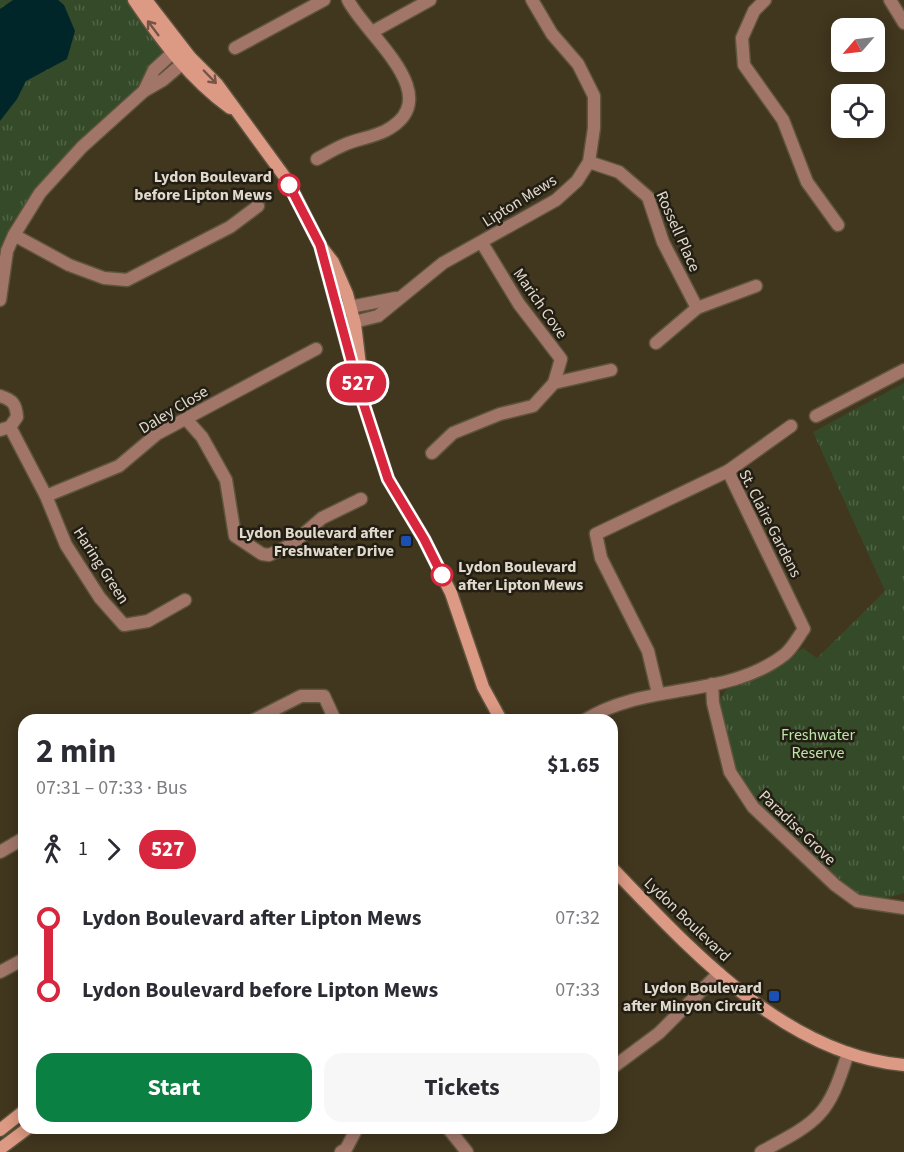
<!DOCTYPE html>
<html lang="en">
<head>
<meta charset="utf-8">
<style>
  body { margin:0; font-family:"Source Sans 3",sans-serif; background:#f7f7f7; color:#2b2b33; height:100vh; display:flex; flex-direction:column; font-size:22px; white-space:nowrap }
  * { box-sizing:border-box; margin:0 }
  p { font-size:20px; color:#7c7c81 }
  .icon { flex:none; width:33px; height:33px; fill:none; stroke:currentColor; stroke-width:2; stroke-linecap:round; stroke-linejoin:round }
  .map { position:relative; flex:1; overflow:hidden }
  .side { position:absolute; left:18px; top:714px; width:600px; height:420px; display:flex; flex-direction:column; background:#fff; border-radius:18px; box-shadow:0 3px 15px #0003 }
  .side>* { flex:none }
  .badge { padding:0 12px; border-radius:20px; font-size:21px; line-height:39px }
  .needle { width:39px; rotate:242deg }
  .fabs { position:absolute; left:831px; top:18px; display:grid; gap:12px }
  .fabs a { display:grid; place-items:center; width:54px; height:54px; border-radius:12px; background:#fff; box-shadow:0 3px 15px #0003; font-size:30px }
  .map>.badge { position:absolute; translate:-50% -50%; box-shadow:0 0 0 3px #fff }
  .legs { display:flex; align-items:center; gap:9px; height:66px; padding:0 18px; font-size:20px }
  .legs p { margin-inline-start:auto }
  .summary { display:flex; align-items:center; justify-content:space-between; height:102px; padding:0 18px }
  h1 { font-size:33px; font-weight:700; line-height:45px }
  .button { display:flex; gap:12px; margin-top:auto; padding:12px 18px }
  .button a { flex:1; height:69px; border-radius:18px; background:#0b8043; color:#fff; font-size:24px; font-weight:700; line-height:69px; text-align:center }
  .button a+a { background:#f7f7f7; color:#2b2b33 }
  ul { padding:0 18px; list-style:none }
  li { display:flex; align-items:center; gap:21px; height:72px; font-size:22px }
  li i { display:grid; place-items:center; width:9px; height:100%; margin:0 8px; background:currentColor }
  li i::after { content:''; width:15px; height:15px; margin:-8px; border:4px solid; border-radius:50%; background:#fff }
  li p { margin-inline-start:auto }
  li:first-child i { background:linear-gradient(#0000 50%,currentColor 0) }
  li:last-child i { background:linear-gradient(currentColor 50%,#0000 0) }
  .map>svg:first-child { display:block }
  .park { fill:url(#park-tufts) }
  .water { fill:#01262a }
  .lines { fill:none; stroke-linecap:round; stroke-linejoin:round }
  .street-casing { stroke:#5e543d; stroke-width:15 }
  .secondary-casing { stroke:#5e543d; stroke-width:15 }
  .street { stroke:#a17669; stroke-width:12 }
  .secondary { stroke:#dc9983; stroke-width:12 }
  .oneway { stroke:#765546 }
  .line-1-casing { stroke:#fff; stroke-width:14 }
  .line-1 { stroke:#d7263d; stroke-width:9 }
  .stop-1-dot { fill:#fff; stroke:#d7263d; stroke-width:3 }
  .transit-dot { fill:#1a4fb4; stroke:#231e14; stroke-width:2 }
  .labels { text-anchor:middle; stroke-width:5; stroke-linejoin:round; paint-order:stroke }
  .stop-label { font-size:16px; font-weight:bold; fill:#e1dacc; stroke:#231e14; text-anchor:end }
  .street-label { font-size:16px; fill:#e1dacc; stroke:#231e14 }
  .poi-label { font-size:16px; font-weight:bold; fill:#e1dacc; stroke:#231e14; text-anchor:end }
  .park-label { font-size:16px; fill:#bbe7a6; stroke:#231e14 }
</style>
</head>
<body>
<div class="map">
<svg width="904" height="1152" viewBox="0 0 904 1152">
  <defs>
    <pattern id="park-tufts" width="24" height="20" patternUnits="userSpaceOnUse" patternTransform="scale(1.5)"><rect width="24" height="20" fill="#344a28"/><path d="M3 7l-1-3M5 7V3M7 7l1-3M15 17l-1-3M17 17v-4M19 17l1-3" fill="none" stroke="#516446"/></pattern>
  </defs>
  <rect width="100%" height="100%" fill="#41361e"/>
  <!-- park -->
  <g class="park">
    <polygon points="0,0 134,0 171,58 67,155 11,224 0,259"/>
    <path d="M904 383V893C882 901 867 900 846 888L755 801 734 767 719 701 726 690 768 672 803 648 817 658 885 591 813 432Z"/>
  </g>
  <!-- water -->
  <polygon class="water" points="13,0 58,0 64,5 75,31 67,59 26,81 17,99 0,121 0,9"/>
  <g class="lines">
    <defs>
      <g id="street">
        <polyline points="765,0 754,11 742,38 744,65 783,120 807,182 838,225"/>
        <polyline points="890,0 904,23"/>
        <polyline points="372,32 430,0"/>
        <polyline points="235,48 324,0"/>
        <polyline points="144,91 154,70 180,46"/>
        <path d="M317 159C326 154 336 148 346 144 358 139 373 137 385 131 450 97 365 35 348 0"/>
        <polyline points="589,162 619,172 648,197 663,242 697,308"/>
        <polyline points="14,235 69,265 104,278 127,280 230,227 258,206"/>
        <polyline points="0,300 7,251 14,235 40,193 82,147 144,91 163,80 190,57"/>
        <polyline points="340,309 396,298"/>
        <polyline points="346,324 378,316 443,263 556,200 577,181 589,162 594,128 594,96 578,64 552,34 532,0"/>
        <polyline points="656,343 697,308 756,286"/>
        <polyline points="554,383 611,370"/>
        <path d="M0 396C13 400 16 404 17 417L10 427 0 430"/>
        <polyline points="816,416 904,370"/>
        <polyline points="186,419 202,437 226,480 235,536 262,554 269,555 291,545 322,518 361,499"/>
        <polyline points="10,427 46,496 66,545 100,598 124,625 148,621 185,600"/>
        <polyline points="432,453 453,433 500,414 533,406 554,383 561,359 519,304 482,243"/>
        <polyline points="728,471 791,426"/>
        <polyline points="46,496 119,466 157,434 316,349"/>
        <polyline points="712,684 713,703 730,772 753,807 835,885 857,901 904,908"/>
        <polyline points="254,720 301,696 324,696 335,720"/>
        <path d="M585 720C645 682 727 699 784 655 792 649 798 637 804 629L728 471 596 534 601 558 648 651 658 693"/>
        <polyline points="0,852 24,838"/>
        <polyline points="0,972 24,959"/>
        <polyline points="612,1068 659,1033 719,973"/>
        <polyline points="448,1128 467,1152"/>
        <polyline points="341,1152 346,1149 357,1128"/>
        <path d="M761 1152C819 1121 828 1117 848 1053"/>
      </g>
      <g id="secondary">
        <path d="M134 0C161 40 190 79 230 108"/>
        <polyline points="146,0 190,57 217,84 287,180 320,245 333,262 347,294 355,324 360,365"/>
        <polyline points="320,245 360,393 388,479 424,539 451,593 483,687 501,720"/>
        <path d="M612 868C690 949 785 1055 904 1065"/>
        <polyline points="0,1130 24,1111"/>
        <polyline points="0,1149 28,1128"/>
      </g>
    </defs>
    <!-- street casing -->
    <use href="#street" class="street-casing"/>
    <!-- secondary casing -->
    <use href="#secondary" class="secondary-casing"/>
    <!-- street -->
    <use href="#street" class="street"/>
    <!-- secondary -->
    <use href="#secondary" class="secondary"/>
  </g>
  <!-- one-way arrows -->
  <defs><path id="oneway-shaft" d="M-6 0H5M1.5-3L5.5 0L1.5 3" fill="none" stroke-width="1.6" stroke-linecap="round" stroke-linejoin="round" transform="scale(1.5)"/></defs>
  <g class="oneway">
    <use href="#oneway-shaft" transform="translate(153 28) rotate(-127)"/>
    <use href="#oneway-shaft" transform="translate(210 77) rotate(46)"/>
  </g>
  <g class="lines">
    <defs>
      <polyline id="line-1" points="289,185 320,245 360,393 388,479 424,539 442,575"/>
    </defs>
    <!-- line-1 casing -->
    <use href="#line-1" class="line-1-casing"/>
    <!-- line-1 -->
    <use href="#line-1" class="line-1"/>
  </g>
  <!-- markers -->
  <g class="stop-1-dot">
    <circle cx="289" cy="185" r="10"/>
    <circle cx="442" cy="575" r="10"/>
  </g>
  <g class="transit-dot">
    <rect x="400" y="535" width="12" height="12" rx="3"/>
    <rect x="768" y="990" width="12" height="12" rx="3"/>
  </g>
  <g class="labels">
    <!-- stop labels -->
    <g class="stop-label">
      <text x="272" y="182">Lydon Boulevard<tspan x="272" dy="18">before Lipton Mews</tspan></text>
      <text x="458" y="572" text-anchor="start">Lydon Boulevard<tspan x="458" dy="18">after Lipton Mews</tspan></text>
    </g>
    <!-- street labels -->
    <g class="street-label">
      <text transform="translate(519 200) rotate(-32)" y="6">Lipton Mews</text>
      <text transform="translate(679 231) rotate(66)" y="6">Rossell Place</text>
      <text transform="translate(541 303) rotate(55)" y="6">Marich Cove</text>
      <text transform="translate(173 409) rotate(-31)" y="6">Daley Close</text>
      <text transform="translate(771 523) rotate(63)" y="6">St. Claire Gardens</text>
      <text transform="translate(102 565) rotate(57)" y="6">Haring Green</text>
      <text transform="translate(798 827) rotate(44)" y="6">Paradise Grove</text>
      <text transform="translate(688 919) rotate(44)" y="6">Lydon Boulevard</text>
    </g>
    <!-- poi labels -->
    <g class="poi-label">
      <text x="394" y="538">Lydon Boulevard after<tspan x="394" dy="18">Freshwater Drive</tspan></text>
      <text x="762" y="993">Lydon Boulevard<tspan x="762" dy="18">after Minyon Circuit</tspan></text>
    </g>
    <!-- park labels -->
    <g class="park-label">
      <text x="818" y="740">Freshwater<tspan x="818" dy="18">Reserve</tspan></text>
    </g>
  </g>
</svg>
<div class="fabs">
<a><svg class="needle" viewBox="-14 -14 28 28"><path d="M0-13l5 13h-10z" fill="#e53935"/><path d="M0 13l5-13h-10z" fill="#7c7c81"/></svg></a>
<a><svg class="icon" aria-label="locate" viewBox="0 0 24 24"><circle cx="12" cy="12" r="6"/><path d="M12 2v4M12 18v4M2 12h4M18 12h4"/></svg></a>
</div>
<b class="badge" style="left:358px;top:383px;background:#d7263d;color:#fff">527</b>
<section class="side">
<div class="summary"><div><h1>2 min</h1><p>07:31 – 07:33 · Bus</p></div><b>$1.65</b></div>
<div class="legs"><svg class="icon" aria-label="walk" viewBox="0 0 24 24"><circle cx="13" cy="4" r="2"/><path d="M13 8l-2 6 4 7M11 14l-3 7M7 12l3-4h3l4 4"/></svg>1<svg class="icon" aria-label="forward" viewBox="0 0 24 24"><path d="M9 5l7 7-7 7"/></svg><b class="badge" style="background:#d7263d;color:#fff">527</b></div>
<ul>
<li><i style="color:#d7263d"></i><b>Lydon Boulevard after Lipton Mews</b><p>07:32</p></li>
<li><i style="color:#d7263d"></i><b>Lydon Boulevard before Lipton Mews</b><p>07:33</p></li>
</ul>
<div class="button"><a>Start</a><a>Tickets</a></div>
</section>
</div>
</body>
</html>
